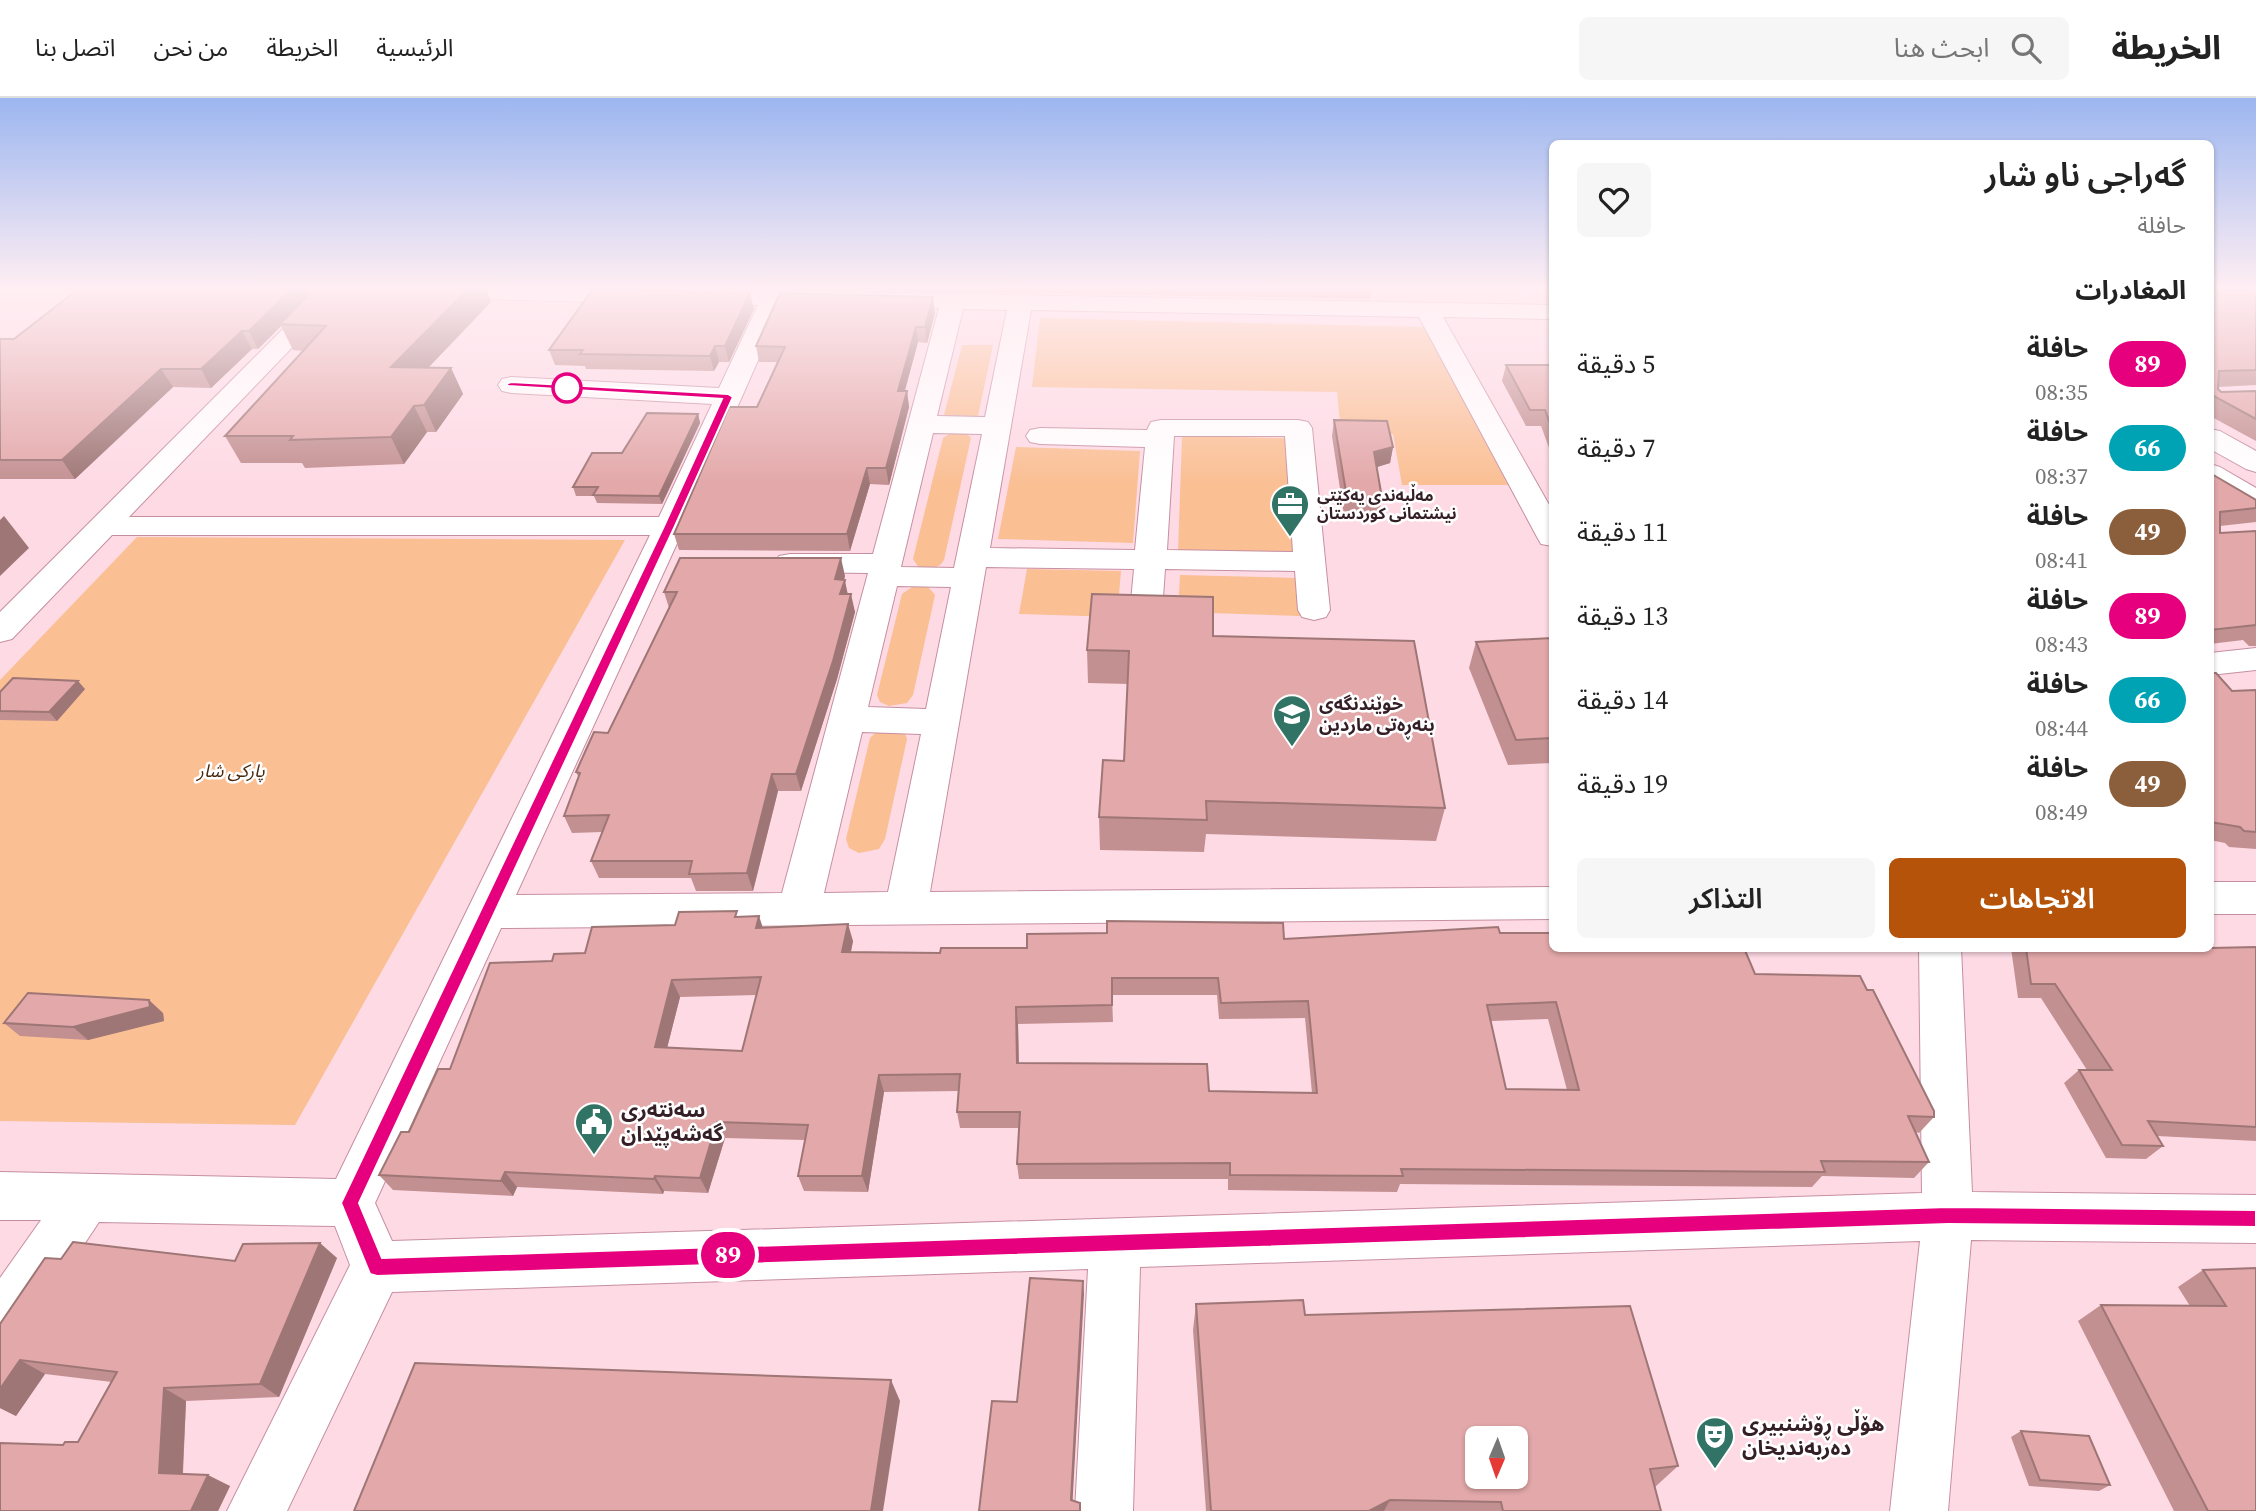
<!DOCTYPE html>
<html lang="ar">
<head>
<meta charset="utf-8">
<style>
  body { margin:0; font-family:"Source Serif 4","Noto Sans Arabic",serif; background:#f6f6f6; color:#222; direction:rtl; height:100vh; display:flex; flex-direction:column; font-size:26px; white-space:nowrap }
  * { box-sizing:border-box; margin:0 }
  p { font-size:23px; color:#767676 }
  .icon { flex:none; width:38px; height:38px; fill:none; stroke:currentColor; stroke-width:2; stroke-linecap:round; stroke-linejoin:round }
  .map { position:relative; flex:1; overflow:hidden; direction:ltr }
  .sheet { position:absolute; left:1549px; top:42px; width:665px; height:812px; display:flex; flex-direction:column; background:#fff; border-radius:10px; box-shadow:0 2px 5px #0004; direction:rtl }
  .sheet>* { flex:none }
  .badge { padding:0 14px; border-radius:23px; font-size:24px; line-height:46px }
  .needle { width:46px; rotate:182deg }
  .fabs { position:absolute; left:1465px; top:1328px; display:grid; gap:14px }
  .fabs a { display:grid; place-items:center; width:63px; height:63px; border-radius:10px; background:#fff; box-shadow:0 2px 5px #0004; font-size:35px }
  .map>.badge { position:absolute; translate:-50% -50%; box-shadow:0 0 0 4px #fff }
  h2 { padding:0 28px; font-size:26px; line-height:63px }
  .round { display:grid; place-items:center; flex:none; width:74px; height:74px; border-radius:10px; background:#f6f6f6 }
  .overview { display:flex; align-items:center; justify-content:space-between; height:119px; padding:0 28px }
  h1 { font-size:33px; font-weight:600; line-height:52px }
  .action { display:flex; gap:14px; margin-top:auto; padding:14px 28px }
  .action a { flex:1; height:80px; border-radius:10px; background:#b45309; color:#fff; font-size:28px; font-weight:600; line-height:80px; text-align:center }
  .action a+a { background:#f6f6f6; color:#222 }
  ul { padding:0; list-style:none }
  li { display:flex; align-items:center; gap:21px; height:84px; padding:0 28px }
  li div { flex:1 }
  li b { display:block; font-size:26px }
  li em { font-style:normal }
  li .badge { min-width:77px; font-weight:700; text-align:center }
  header { display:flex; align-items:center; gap:42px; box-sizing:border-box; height:98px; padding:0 35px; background:#fff; border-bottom:2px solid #e0e0e0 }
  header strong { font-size:33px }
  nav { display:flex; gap:38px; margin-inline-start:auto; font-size:24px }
  .search { width:490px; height:63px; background:#f6f6f6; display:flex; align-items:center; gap:18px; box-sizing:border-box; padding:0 24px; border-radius:10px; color:#767676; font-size:26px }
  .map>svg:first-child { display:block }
  .green { fill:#fabf93 }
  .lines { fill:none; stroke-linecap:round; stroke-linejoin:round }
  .minor-casing { stroke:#c68fa1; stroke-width:2 }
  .major-casing { stroke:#c68fa1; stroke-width:2 }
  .minor { fill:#fff; fill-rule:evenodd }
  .major { fill:#fff; fill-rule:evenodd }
  .wall { fill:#c39091; fill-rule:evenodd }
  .shaded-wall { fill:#9f7676 }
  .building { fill:#e3a8a9; stroke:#9f7676; stroke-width:2; fill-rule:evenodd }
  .line { fill:#e6007e; stroke:#fff; stroke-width:2 }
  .stop-dot { fill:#fff; stroke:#e6007e; stroke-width:3.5 }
  .labels { text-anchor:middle; stroke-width:5; stroke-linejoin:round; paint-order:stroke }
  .far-poi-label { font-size:16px; font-weight:bold; fill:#351f27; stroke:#fff; text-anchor:start }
  .poi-label { font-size:18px; font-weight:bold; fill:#351f27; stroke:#fff; text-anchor:start }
  .park-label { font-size:18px; font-style:italic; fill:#48280e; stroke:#fff }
  .near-poi-label { font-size:21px; font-weight:bold; fill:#351f27; stroke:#fff; text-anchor:start }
</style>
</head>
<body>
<header>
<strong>الخريطة</strong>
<div class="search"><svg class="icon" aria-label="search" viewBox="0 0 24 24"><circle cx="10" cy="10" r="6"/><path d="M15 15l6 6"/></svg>ابحث هنا</div>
<nav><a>الرئيسية</a><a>الخريطة</a><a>من نحن</a><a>اتصل بنا</a></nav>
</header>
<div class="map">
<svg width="2256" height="1413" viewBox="0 0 2256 1413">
  <rect width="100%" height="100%" fill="#fedae5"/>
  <!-- green -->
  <g class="green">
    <polygon points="1040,220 1425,229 1508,387 1402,387 1393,336 1341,335 1337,294 1032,289"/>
    <polygon points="962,247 993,247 978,318 944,317"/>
    <path d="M952 334H965L971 340 944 462C939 471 929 471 919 470L913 461 943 340Z"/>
    <polygon points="1182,338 1286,340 1295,458 1178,455"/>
    <polygon points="1016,349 1140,353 1133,445 998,441"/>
    <polygon points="137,439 625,442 295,1027 0,1023 0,582"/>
    <polygon points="1027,471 1121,473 1117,519 1019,516"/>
    <polygon points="1180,477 1297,480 1300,518 1178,514"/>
    <polygon points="912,489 928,489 935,497 913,597 907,605 889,608 880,604 877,597 902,496"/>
    <polygon points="877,633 904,633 907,641 885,741 879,751 859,755 849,750 846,741 870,640"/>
  </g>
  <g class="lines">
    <defs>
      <g id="minor">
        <polygon points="293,189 378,189 379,191 375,196 367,198 305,196 297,194"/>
        <polygon points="426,189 640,191 648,193 652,198 648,203 640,205 435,200 427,198 423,193"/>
        <path d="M766 189H790L788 193 1552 207V221L1443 219 1552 412V448L1541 446 1537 439 1419 219 1031 212 990 450 1135 452 1145 349 1040 346 1030 344 1026 338 1030 332 1040 330 1147 332 1151 324 1161 322H1298L1308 324 1312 330 1330 512 1326 519 1314 522 1302 519 1298 512 1295 473 1165 471 1162 514 1158 521 1146 524 1134 521 1130 514 1134 471 986 469 930 794 1552 789V821L501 830 375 1105 392 1143 1922 1095 1919 850H1961L1972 1094 2256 1097V1145L1971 1142 1948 1413H1890L1920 1143 1140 1169 1133 1413H1075L1088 1171 392 1194 287 1413H227L350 1167 335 1128 99 1124 19 1244 0 1252V1180L41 1122H0V1074L336 1081 650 437H112L12 541 0 544V514L315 199 323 197 331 199 335 204 331 209 129 419H659L712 306 511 295 502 293 498 287 502 281 511 279 719 290 758 207 700 206 692 204 688 199 692 194 700 192 764 193ZM782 208 939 210 873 456H790L779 458 774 465 779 472 790 474 868 475 782 795 516 797 685 428ZM963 211 1007 212 985 319 937 318ZM933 335 982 336 954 470 901 469ZM1174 338H1285L1293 454 1167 452ZM897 488 951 489 926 611 868 609ZM862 634 921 636 888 794 824 795Z"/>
        <polygon points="2256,550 2256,572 2210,577 2210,555"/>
        <rect x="2210" y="784" width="46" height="32"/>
      </g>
      <g id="major">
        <polygon points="2210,331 2220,333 2256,353 2256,374 2246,371 2210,351"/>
        <polygon points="2210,366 2220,369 2256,390 2256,411 2246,408 2210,387"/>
      </g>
    </defs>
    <!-- minor casing -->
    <use href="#minor" class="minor-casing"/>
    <!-- major casing -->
    <use href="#major" class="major-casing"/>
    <!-- minor -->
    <use href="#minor" class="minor"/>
    <!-- major -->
    <use href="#major" class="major"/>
  </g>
  <!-- wall -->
  <g class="wall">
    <polygon points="81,189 307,189 310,196 317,189 486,189 491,204 428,270 451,270 463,296 436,334 427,334 404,366 305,370 302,365 241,365 225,338 303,253 293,252 281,228 258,251 252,251 211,290 173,289 75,381 0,381 0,241 14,241"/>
    <polygon points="722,189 763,189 762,190"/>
    <polygon points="791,189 1372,189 1371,201 792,191"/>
    <polygon points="2210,189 2218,192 2256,192 2256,287 2218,289 2218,291 2221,294 2256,293 2256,343 2210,318"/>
    <polygon points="754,211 729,264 719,264 714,273 586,271 585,268 555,267 549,252"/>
    <polygon points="935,215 927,245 918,244 905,293 907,293 909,309 889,387 870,386 850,453 679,452 674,436 757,309 777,264 759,264 756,248"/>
    <polygon points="1506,267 1552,267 1552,358 1541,328 1526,328 1502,283"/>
    <polygon points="698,316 700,325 662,406 597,405 594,398 576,398 573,389 622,355"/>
    <polygon points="1334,322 1393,349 1390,365 1376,369 1382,400 1379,417 1344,417 1332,338"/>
    <polygon points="2210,375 2256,402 2256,424 2220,428 2220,435 2256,433 2256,548 2249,548 2243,542 2210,546"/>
    <polygon points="845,478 844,482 848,496 855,514 837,581 801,693 778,693 753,793 696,793 691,780 599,780 591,763 602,734 572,735 564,718 579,680 576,674 608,635 669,510 664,494"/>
    <polygon points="1213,538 1445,710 1436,743 1206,736 1204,754 1100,752 1099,719 1124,663 1128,586 1088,585 1087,552"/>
    <polygon points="1552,540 1552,665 1508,667 1469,570 1476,544"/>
    <polygon points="2210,575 2232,593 2256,592 2256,751 2229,749 2225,745 2210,742"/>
    <polygon points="85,591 57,623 0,622 0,594"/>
    <path d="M739 819 763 829 853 843 851 854 940 855 1027 850 1500 835 1755 876 1867 892 1934 1019 1919 1035 1916 1034 1929 1064 1914 1080 1822 1078 1812 1089 1400 1086 1397 1094 1228 1092V1081H1019L1017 1066 1019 1030H960L957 1014 958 993 884 994 868 1094 804 1093 798 1078 805 1042 725 1040 708 1095 664 1093 663 1096 517 1089 513 1098 393 1092 379 1077 409 1034 450 971 552 863 585 855 675 827ZM757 897 742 953 667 950 680 899ZM1112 897H1217L1219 921 1305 920 1312 995 1209 993 1019 965 1018 926 1113 924ZM1548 921 1567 992 1506 991 1491 923Z"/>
    <polygon points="2256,849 2256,1043 2157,1038 2163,1048 2146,1061 2106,1060 2064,985 2079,972 2087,972 2041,900 2018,900 2011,850 2210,850"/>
    <polygon points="163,915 164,923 88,942 20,938 4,925"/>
    <polygon points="337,1160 279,1299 186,1303 183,1376 230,1388 218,1413 0,1413 63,1347 78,1344 112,1284 45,1276 16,1318 0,1310 61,1161 235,1163"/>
    <polygon points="2256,1170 2256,1413 2174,1413 2078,1223 2101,1207 2190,1208 2178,1189 2203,1172"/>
    <polygon points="1196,1206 1305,1217 1678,1368 1655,1389 1661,1413 1206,1413 1193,1232"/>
    <polygon points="2021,1333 2110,1387 2099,1393 2029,1388 2011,1339"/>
  </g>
  <!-- shaded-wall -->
  <g class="shaded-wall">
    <polygon points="294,189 307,189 311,198 280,226 281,228 258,251 249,233"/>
    <polygon points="470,189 486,189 491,204 403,296 391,269"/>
    <polygon points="750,195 754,211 729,264 725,248"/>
    <polygon points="933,199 935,215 927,245 925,229"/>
    <polygon points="916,229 918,244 900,309 898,293"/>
    <polygon points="242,233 252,251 211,290 201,271"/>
    <polygon points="715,248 719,264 714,273 710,258"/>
    <polygon points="451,270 463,296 436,334 424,307"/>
    <polygon points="161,271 173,289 75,381 62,362"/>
    <polygon points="907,293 909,309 889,387 886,370"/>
    <polygon points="414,308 427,334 404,366 391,339"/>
    <polygon points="698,316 700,325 662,406 659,398"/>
    <polygon points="1393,349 1390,365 1371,371 1374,354"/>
    <polygon points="867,370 870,386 850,453 847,436"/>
    <polygon points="4,418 29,450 0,478 0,422"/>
    <polygon points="841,460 845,478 838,499 835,481"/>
    <polygon points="845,482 848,499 840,496"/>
    <polygon points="851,496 855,514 837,581 801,693 796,676"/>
    <polygon points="78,583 85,591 57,623 49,614"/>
    <polygon points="772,676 778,693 753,793 747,775"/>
    <polygon points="759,818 765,836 756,830"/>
    <polygon points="848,826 853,843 847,871 842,854"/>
    <polygon points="672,882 680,899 663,966 655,949"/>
    <polygon points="149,902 163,915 164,923 88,942 73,929"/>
    <polygon points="1016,909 1018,926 1019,981 1017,965"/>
    <polygon points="879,977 884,994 868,1094 862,1078"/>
    <polygon points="717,1024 725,1040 708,1095 700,1080"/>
    <polygon points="505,1074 517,1089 513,1098 501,1083"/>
    <polygon points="655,1078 664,1093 663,1096 654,1081"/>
    <polygon points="320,1145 337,1160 279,1299 260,1286"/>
    <polygon points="1083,1183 1084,1196 1072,1413 1071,1402"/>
    <polygon points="20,1262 45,1276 16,1318 0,1310 0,1291"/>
    <polygon points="891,1282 900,1303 883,1413 871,1413"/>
    <polygon points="164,1290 186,1303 182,1387 159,1375"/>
    <polygon points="208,1377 230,1388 218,1413 191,1413"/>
    <polygon points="1390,1402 1384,1413 1369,1413"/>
  </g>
  <!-- building -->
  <g class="building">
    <polygon points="81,189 294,189 249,233 242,233 201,271 161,271 62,362 0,362 0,241 14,241"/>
    <polygon points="317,189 470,189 391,269 451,270 424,307 414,308 391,339 290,342 293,338 225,338 326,228 280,226"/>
    <polygon points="2210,189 2218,189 2218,192 2256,192 2256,272 2219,273 2218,291 2221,294 2256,293 2256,321 2210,296"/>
    <polygon points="593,191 750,195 725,248 715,248 710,258 580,256 583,252 549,252"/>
    <polygon points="780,195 933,199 925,229 916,229 898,293 907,293 886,370 867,370 847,436 674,436 729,309 757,309 785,249 756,248"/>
    <polygon points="1506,267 1552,267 1552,331 1545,312 1530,312"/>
    <polygon points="647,315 698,316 659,398 593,397 598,389 573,389 592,355 622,355"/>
    <polygon points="1334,322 1387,323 1393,349 1374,354 1382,400 1347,400"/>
    <polygon points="2210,375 2256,402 2256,410 2220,414 2220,435 2256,433 2256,527 2210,532"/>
    <polygon points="680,460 841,460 835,481 845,482 840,496 851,496 833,563 796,676 772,676 747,775 689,776 692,763 591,763 609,717 564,718 580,675 576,674 594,634 608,635 677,494 664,494"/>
    <polygon points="1092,496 1213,499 1213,538 1414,543 1445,710 1206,703 1207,722 1099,719 1103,662 1124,663 1129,553 1087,552"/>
    <polygon points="1552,540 1552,640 1516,642 1476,544"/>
    <polygon points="2210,575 2216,575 2232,593 2256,592 2256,734 2244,733 2240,729 2210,724"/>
    <polygon points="13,580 78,583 49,614 0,613 0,594"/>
    <path d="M737 813 735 819 759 818 756 830 848 826 842 854 940 855 941 850H1027V836L1107 835V823L1283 825 1284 841 1498 829 1500 835H1552V850H1744L1755 876 1860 878 1867 892H1873L1934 1013V1019L1908 1018 1929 1064 1821 1063 1825 1074 1401 1071 1403 1078 1230 1077V1065L1017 1066 1020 1014H957L960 976 879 977 862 1078H798L808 1027 717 1024 700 1080 655 1078 654 1081 505 1074 501 1083 379 1077 401 1034H409L438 971H450L490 865 552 863 554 856 585 855 592 829 675 827 679 814ZM761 879 742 953 655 949 672 882ZM1112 880H1218L1221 905 1308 903 1317 995 1209 993 1207 966 1017 965 1016 909 1112 907ZM1556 904 1579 992 1506 991 1487 907Z"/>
    <polygon points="2256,849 2256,1029 2148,1023 2163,1048 2122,1047 2079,972 2112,972 2055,886 2031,886 2026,850 2210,850"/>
    <polygon points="28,895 149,902 150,909 73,929 4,925"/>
    <polygon points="73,1144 235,1163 243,1146 320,1145 260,1286 164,1290 159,1375 208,1377 191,1413 0,1413 0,1345 63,1347 65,1344 78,1344 117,1274 20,1262 0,1291 0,1226 45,1160 61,1161"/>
    <polygon points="2256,1170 2256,1413 2208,1413 2101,1207 2226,1208 2203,1172"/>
    <polygon points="1030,1180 1083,1183 1071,1402 1080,1405 1080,1413 979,1413 992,1303 1017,1304"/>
    <path d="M1303 1202 1305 1217 1630 1208 1678 1368 1650 1371 1661 1413H1503L1501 1404 1390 1402 1369 1413H1211L1196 1206ZM1477 1340H1516V1379H1477Z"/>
    <polygon points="415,1265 891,1282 871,1413 354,1413"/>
    <polygon points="2021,1333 2089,1338 2110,1387 2040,1382"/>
  </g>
  <!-- sky -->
  <linearGradient id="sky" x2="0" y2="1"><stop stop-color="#9cb6f0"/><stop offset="0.49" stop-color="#ffeef3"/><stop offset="1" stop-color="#ffeef3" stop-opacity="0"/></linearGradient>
  <rect width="2256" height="387" fill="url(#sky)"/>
  <!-- line -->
  <polygon class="line" points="511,284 728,296 733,299 675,428 359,1105 382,1160 1948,1109 2256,1112 2256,1129 1948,1126 377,1178 370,1176 341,1105 664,428 722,301 508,288 506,286"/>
  <!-- icons -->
  <defs>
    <symbol id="office-pin" viewBox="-11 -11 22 30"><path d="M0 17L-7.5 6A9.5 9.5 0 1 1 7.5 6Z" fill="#317466" stroke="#fff"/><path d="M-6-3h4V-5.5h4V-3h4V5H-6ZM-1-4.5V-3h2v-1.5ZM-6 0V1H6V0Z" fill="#fff"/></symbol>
    <symbol id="school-pin" viewBox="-11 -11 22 30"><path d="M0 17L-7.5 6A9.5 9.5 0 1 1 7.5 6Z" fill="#317466" stroke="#fff"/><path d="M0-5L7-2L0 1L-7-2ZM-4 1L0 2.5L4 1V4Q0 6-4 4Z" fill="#fff"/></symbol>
    <symbol id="civic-pin" viewBox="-11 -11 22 30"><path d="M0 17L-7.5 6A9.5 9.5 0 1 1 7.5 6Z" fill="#317466" stroke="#fff"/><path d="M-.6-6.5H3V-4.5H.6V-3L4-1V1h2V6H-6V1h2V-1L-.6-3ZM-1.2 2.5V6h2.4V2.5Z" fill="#fff"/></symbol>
    <symbol id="theatre-pin" viewBox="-11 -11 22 30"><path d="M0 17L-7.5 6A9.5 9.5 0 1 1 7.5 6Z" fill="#317466" stroke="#fff"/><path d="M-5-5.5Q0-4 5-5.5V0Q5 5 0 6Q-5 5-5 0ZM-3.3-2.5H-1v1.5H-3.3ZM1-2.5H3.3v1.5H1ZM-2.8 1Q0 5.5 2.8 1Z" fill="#fff"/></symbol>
  </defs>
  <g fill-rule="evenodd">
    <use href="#office-pin" x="1268" y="384" width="44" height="60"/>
    <use href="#school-pin" x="1270" y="594" width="44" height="60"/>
    <use href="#civic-pin" x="572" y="1002" width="44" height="60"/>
    <use href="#theatre-pin" x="1693" y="1316" width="44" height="60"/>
  </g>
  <!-- markers -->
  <circle class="stop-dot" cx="567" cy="290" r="14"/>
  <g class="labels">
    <!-- far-poi labels -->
    <g class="far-poi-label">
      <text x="1317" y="403">مەڵبەندی یەکێتی<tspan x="1317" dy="18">نیشتمانی کوردستان</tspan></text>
    </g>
    <!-- poi labels -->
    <g class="poi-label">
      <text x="1319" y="612">خوێندنگەی<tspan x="1319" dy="21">بنەڕەتی ماردین</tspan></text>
    </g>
    <!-- park labels -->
    <g class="park-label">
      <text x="231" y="679">پاركى شار</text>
    </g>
    <!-- near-poi labels -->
    <g class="near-poi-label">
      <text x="621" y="1019">سەنتەری<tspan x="621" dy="24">گەشەپێدان</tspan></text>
      <text x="1742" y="1333">هۆڵی ڕۆشنبیری<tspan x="1742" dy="24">دەربەندیخان</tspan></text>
    </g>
  </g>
</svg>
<div class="fabs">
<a><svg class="needle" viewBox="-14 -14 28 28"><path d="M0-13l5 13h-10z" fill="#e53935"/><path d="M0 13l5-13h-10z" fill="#767676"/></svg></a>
</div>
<b class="badge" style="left:728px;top:1157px;background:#e6007e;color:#fff">89</b>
<section class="sheet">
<div class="overview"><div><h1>گەراجی ناو شار</h1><p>حافلة</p></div><a class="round"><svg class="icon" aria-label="heart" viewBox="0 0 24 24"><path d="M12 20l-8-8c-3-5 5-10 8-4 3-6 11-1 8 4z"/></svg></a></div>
<h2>المغادرات</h2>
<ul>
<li><span class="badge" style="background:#e6007e;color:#fff">89</span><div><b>حافلة</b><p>08:35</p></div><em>5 دقيقة</em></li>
<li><span class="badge" style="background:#00a3b4;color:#fff">66</span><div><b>حافلة</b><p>08:37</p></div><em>7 دقيقة</em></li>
<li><span class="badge" style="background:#8b5e3c;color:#fff">49</span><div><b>حافلة</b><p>08:41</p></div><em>11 دقيقة</em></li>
<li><span class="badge" style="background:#e6007e;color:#fff">89</span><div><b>حافلة</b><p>08:43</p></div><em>13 دقيقة</em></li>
<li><span class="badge" style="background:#00a3b4;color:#fff">66</span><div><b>حافلة</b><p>08:44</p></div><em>14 دقيقة</em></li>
<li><span class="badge" style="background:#8b5e3c;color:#fff">49</span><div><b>حافلة</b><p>08:49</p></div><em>19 دقيقة</em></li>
</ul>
<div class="action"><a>الاتجاهات</a><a>التذاكر</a></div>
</section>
</div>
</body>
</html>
